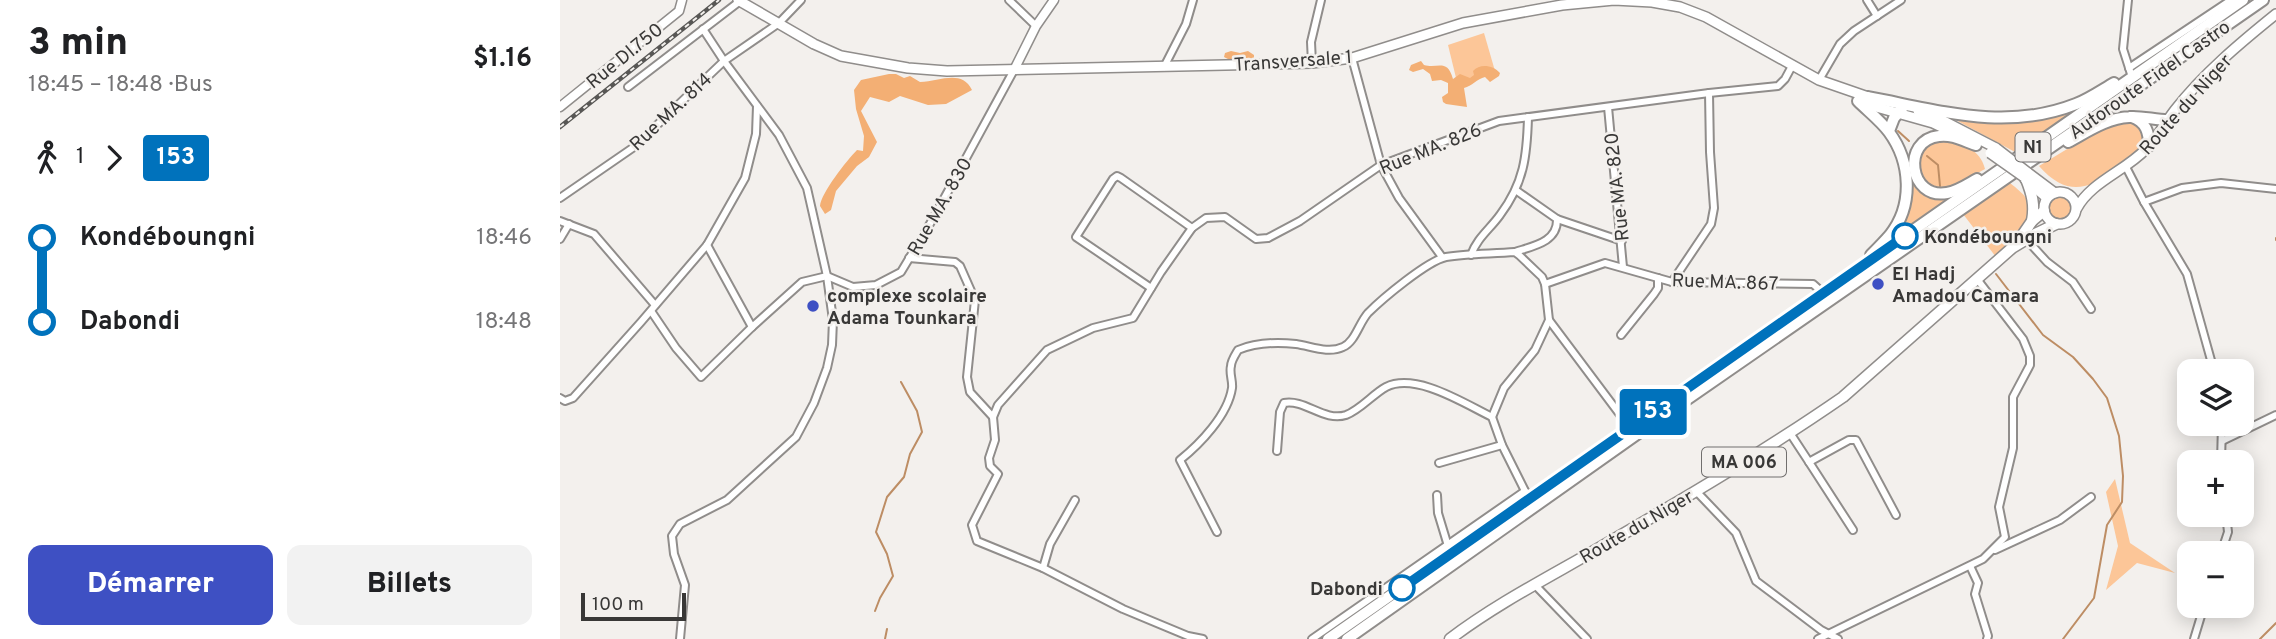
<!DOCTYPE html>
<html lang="fr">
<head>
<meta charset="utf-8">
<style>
  body { margin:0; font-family:Overpass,sans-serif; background:#f2f2f2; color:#202124; height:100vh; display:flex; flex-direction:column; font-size:26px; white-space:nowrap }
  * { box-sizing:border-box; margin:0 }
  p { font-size:23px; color:#757577 }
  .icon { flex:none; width:38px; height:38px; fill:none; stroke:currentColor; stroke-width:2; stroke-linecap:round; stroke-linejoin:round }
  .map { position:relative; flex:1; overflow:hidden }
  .drawer { display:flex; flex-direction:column; background:#fff; width:560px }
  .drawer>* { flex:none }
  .badge { padding:0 14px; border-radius:5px; font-size:24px; line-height:46px }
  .fabs { position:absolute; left:1617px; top:359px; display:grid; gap:14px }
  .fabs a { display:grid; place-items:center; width:77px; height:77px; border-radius:14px; background:#fff; box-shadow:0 4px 18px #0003; font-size:35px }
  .scale { position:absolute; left:21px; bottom:18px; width:105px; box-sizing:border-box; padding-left:7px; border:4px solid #393837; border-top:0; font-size:19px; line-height:24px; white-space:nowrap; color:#393837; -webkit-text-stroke:5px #f3f0ed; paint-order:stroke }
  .map>.badge { position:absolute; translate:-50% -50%; box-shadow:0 0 0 4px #fff }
  .legs { display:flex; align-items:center; gap:10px; height:77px; padding:0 28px; font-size:23px }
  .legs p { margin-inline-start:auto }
  .overview { display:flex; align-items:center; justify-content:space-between; height:119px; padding:0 28px }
  h1 { font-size:38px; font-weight:800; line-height:52px }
  .primary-button { display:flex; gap:14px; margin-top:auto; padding:14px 28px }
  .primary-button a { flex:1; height:80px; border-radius:14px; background:#3e50c3; color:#fff; font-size:28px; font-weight:800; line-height:80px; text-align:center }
  .primary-button a+a { background:#f2f2f2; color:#202124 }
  ul { padding:0 28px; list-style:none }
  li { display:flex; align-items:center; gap:24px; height:84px; font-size:26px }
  li i { display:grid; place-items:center; width:10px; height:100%; margin:0 9px; background:currentColor }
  li i::after { content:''; width:18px; height:18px; margin:-9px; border:5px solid; border-radius:50%; background:#fff }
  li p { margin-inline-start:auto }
  li:first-child i { background:linear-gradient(#0000 50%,currentColor 0) }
  li:last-child i { background:linear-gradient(currentColor 50%,#0000 0) }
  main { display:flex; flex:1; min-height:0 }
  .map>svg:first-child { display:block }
  .green { fill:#fcc698 }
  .forest { fill:#f3af74 }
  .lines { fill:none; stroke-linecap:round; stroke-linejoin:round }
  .stream { stroke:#bd8d64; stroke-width:2 }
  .minor-casing { stroke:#908d8b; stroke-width:10 }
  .tertiary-casing { stroke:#908d8b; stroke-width:11 }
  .secondary-casing { stroke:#908d8b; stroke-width:12 }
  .primary-casing { stroke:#908d8b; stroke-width:13 }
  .trunk-casing { stroke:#908d8b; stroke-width:14 }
  .minor { stroke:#fff; stroke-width:6 }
  .tertiary { stroke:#fff; stroke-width:8 }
  .secondary { stroke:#fff; stroke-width:9 }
  .primary { stroke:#fff; stroke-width:10 }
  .trunk { stroke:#fff; stroke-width:10 }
  .rail-casing { stroke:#585755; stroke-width:4.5 }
  .rail { stroke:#f3f0ed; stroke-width:2; stroke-dasharray:5; stroke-linecap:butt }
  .secondary-bridge-casing { stroke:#908d8b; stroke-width:12; stroke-linecap:butt }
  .secondary-bridge { stroke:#fff; stroke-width:9 }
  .line-1-casing { stroke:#fff; stroke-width:16 }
  .line-1 { stroke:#0072bc; stroke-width:10 }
  .stop-1-dot { fill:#fff; stroke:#0072bc; stroke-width:3.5 }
  .poi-dot { fill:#3e50c3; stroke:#f3f0ed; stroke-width:2.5 }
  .labels { text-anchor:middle; stroke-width:5; stroke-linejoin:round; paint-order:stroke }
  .shield { fill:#f3f0ed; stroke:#716f6e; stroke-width:2 }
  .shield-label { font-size:18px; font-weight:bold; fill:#393837 }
  .street-label { font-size:19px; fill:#393837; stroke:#f3f0ed }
  .stop-label { font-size:19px; font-weight:bold; fill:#393837; stroke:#f3f0ed; text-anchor:start }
  .poi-label { font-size:19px; font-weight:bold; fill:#393837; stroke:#f3f0ed; text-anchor:start }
</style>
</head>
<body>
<main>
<section class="drawer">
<div class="overview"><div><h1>3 min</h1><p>18:45 – 18:48 · Bus</p></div><b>$1.16</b></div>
<div class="legs"><svg class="icon" aria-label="walk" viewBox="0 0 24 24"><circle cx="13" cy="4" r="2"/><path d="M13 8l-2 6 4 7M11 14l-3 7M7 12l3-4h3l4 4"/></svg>1<svg class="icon" aria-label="forward" viewBox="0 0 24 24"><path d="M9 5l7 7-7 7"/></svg><b class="badge" style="background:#0072bc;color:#fff">153</b></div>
<ul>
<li><i style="color:#0072bc"></i><b>Kondéboungni</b><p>18:46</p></li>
<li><i style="color:#0072bc"></i><b>Dabondi</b><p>18:48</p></li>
</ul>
<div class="primary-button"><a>Démarrer</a><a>Billets</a></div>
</section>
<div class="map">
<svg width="1716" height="639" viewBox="0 0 1716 639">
  <rect width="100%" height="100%" fill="#f3f0ed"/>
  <!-- green -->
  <g class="green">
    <polygon points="924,33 935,71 898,86 888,45"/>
    <path d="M1518 110 1455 152 1394 119C1441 125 1471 126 1518 110Z"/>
    <path d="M1571 119 1584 131V147C1548 174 1518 211 1479 166L1542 128Z"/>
    <path d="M1382 139C1401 142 1420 149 1425 169L1392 187 1378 191 1360 179 1358 155 1370 143Z"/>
    <polygon points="1351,176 1360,190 1395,197 1336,236"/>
    <path d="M1450 183C1456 188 1466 195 1469 203 1478 222 1448 246 1436 257L1403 214Z"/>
    <circle cx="1500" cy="208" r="13"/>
    <polygon points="1555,479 1570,543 1615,573 1577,563 1546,590 1558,546 1546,492"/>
  </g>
  <!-- forest -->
  <g class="forest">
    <polygon points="671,51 680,53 688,51 694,55 694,59 689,61 673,58 670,60 664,57 665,53"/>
    <path d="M861 61 864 65C878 69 887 58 893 79L900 74 910 78 914 75 913 71C920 63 933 65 940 73L939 76 930 82 925 77C917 79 912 86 904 88L907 107 886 104 883 102 882 97 888 93V83L881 80 872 81 870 74 863 69 853 72 849 70 851 65Z"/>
    <path d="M329 74H336L344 78 350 76 360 82C380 81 402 69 412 90L386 104 368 105 340 96 329 102 310 97 301 111 317 142 309 157 297 166 276 191 271 210 265 214 260 206C261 193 287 160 297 150L303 151 304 136 296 109 294 90 301 80Z"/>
  </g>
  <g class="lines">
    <!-- stream -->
    <g class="stream">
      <polyline points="1338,131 1349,141"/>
      <polyline points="1367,156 1378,165 1380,186"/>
      <polyline points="1716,238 1716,240"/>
      <polyline points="1436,274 1483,335 1513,357 1533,379 1547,398 1559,436 1563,476 1562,502 1547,525 1534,598 1503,639"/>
      <polyline points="315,611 320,598 333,576 327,554 316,532 327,497 344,477 350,454 362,432 357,411 341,382"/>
      <polyline points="325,639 327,629"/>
      <polyline points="1700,639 1716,623"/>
    </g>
    <defs>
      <g id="minor">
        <polyline points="449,0 476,26"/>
        <polyline points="1307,0 1317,16"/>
        <polyline points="1568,0 1563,49 1571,74"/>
        <polyline points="792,58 821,165 839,198 882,257"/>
        <polyline points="752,63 751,42 761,0"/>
        <polyline points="604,67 626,24 633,0"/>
        <polyline points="1569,68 1671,0"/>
        <polyline points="1259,80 1280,44 1294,31 1341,0"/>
        <polyline points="68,87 180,1"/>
        <polyline points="1048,107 1063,267"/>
        <polyline points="1566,167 1584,202 1627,274 1654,371"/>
        <polyline points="957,191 997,219 1062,241"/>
        <polyline points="0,198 74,147 164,61 219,23 241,0"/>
        <polyline points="1584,202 1622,188 1661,183 1716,189"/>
        <polyline points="0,221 34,234 95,305"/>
        <polyline points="0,239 9,224"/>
        <polyline points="1466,239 1487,262 1513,282 1531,309"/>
        <polyline points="147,245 192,327 242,282 267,276 293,287 316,285 341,272 374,217 454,70"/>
        <path d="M955 252C973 246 998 242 997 219"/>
        <path d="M911 255C917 238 930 229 940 215 964 183 967 156 968 117"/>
        <polyline points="349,258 395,262 400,266 415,300 407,377 410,392 433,417"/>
        <polyline points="1112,282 1151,224 1154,208 1150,152 1149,93"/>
        <polyline points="985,284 1045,263 1112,282 1253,284 1263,293"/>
        <polyline points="591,288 516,237 553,179 557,176 561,178 632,228"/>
        <polyline points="91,311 116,348 141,377 192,327"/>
        <polyline points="1061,335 1094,294 1098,288 1098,278"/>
        <polyline points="0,398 5,401 13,398 81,322 147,245 185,178 196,134 197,106"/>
        <polyline points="932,417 944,388 975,350 989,320"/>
        <polyline points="1230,433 1249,462"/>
        <polyline points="1662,441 1716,415"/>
        <path d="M717 451 720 412 724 403C745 399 764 422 786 415 800 410 813 394 826 387 856 372 905 404 932 417L942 445 969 499"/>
        <polyline points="1661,462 1662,424"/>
        <polyline points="879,463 942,445"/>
        <polyline points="1136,491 1176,533 1196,581 1261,630 1278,639"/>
        <polyline points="877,495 878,513 888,546"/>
        <polyline points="1293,530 1249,462 1289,440 1296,440 1336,515"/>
        <path d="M657 532 620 460C640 444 668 415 672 388 673 381 669 373 671 366 671 361 675 355 678 350 695 343 717 342 736 344 751 346 768 354 783 347 795 342 799 323 808 313 822 299 867 261 886 257 908 253 932 254 955 252L959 255 982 277 985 284 989 320 1070 428"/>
        <polyline points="1435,550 1500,520 1531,497"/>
        <polyline points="1661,553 1668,532 1666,514"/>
        <polyline points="1410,566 1418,583 1415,594 1428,636 1427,639"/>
        <polyline points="483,568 490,544 515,500"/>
        <polyline points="975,585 1027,639"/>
        <polyline points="120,639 125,585 114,554 112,536 120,524 167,500 236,437 254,403 267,368 272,345 273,320 267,276 247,188 219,135 164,61 143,29"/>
        <polyline points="643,639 628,636 563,609 483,568 417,541 412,525 438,474 430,466 429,458 435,440 433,417 438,405 487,350 533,328 573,318 601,272 632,228 646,218 665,217 696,239 708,238 740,221 821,165 939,121 1149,93 1218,86 1225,79 1232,66"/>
        <polyline points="752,639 965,491"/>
        <polyline points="1258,639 1423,559 1445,537 1439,507 1453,448 1453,397 1470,365 1470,356 1463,339 1417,279"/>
        <polyline points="1634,639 1644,606"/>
      </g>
      <g id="tertiary">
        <polyline points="454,70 476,26 494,0"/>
        <polyline points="0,107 119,11 122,0"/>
      </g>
      <g id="secondary">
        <polyline points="178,0 254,44 281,56 348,68 387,71 752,63 792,58 903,23 1002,5 1054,0 1092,2 1120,7 1146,17 1259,80 1311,98"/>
        <polyline points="1302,103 1373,123 1398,135"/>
        <polyline points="1358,111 1376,117 1436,148"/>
        <polyline points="1467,172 1495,193"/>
        <polyline points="1465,179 1487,198"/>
        <circle cx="1500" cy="208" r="16"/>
        <path d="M1517 208C1531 182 1565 171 1586 149 1597 138 1605 123 1615 110 1643 74 1680 43 1716 14"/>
      </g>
      <g id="primary">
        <path d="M1466 179C1472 194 1475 205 1472 221"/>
        <polyline points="1459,240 1472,221 1484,211"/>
        <path d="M890 639C936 604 989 577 1039 548 1122 500 1205 451 1283 397L1452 248 1475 234 1496 224"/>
      </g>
      <g id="trunk">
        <path d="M1307 97C1378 110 1445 132 1516 104 1529 99 1542 90 1554 83"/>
        <path d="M1298 101C1308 111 1321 121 1329 132 1351 162 1354 205 1330 235 1324 242 1317 249 1311 255"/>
        <path d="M1572 117C1586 122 1589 132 1589 146"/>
        <polyline points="1329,131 1334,118 1343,107"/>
        <path d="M1508 142C1527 132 1547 118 1569 117 1582 116 1595 120 1608 120"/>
        <path d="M1416 145C1404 141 1392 134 1379 136 1341 140 1349 200 1387 193 1398 191 1408 184 1417 179"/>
        <polyline points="768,639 1683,0"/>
        <polyline points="787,639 1087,427 1703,0"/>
      </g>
    </defs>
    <!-- minor casing -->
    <use href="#minor" class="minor-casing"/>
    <!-- tertiary casing -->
    <use href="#tertiary" class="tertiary-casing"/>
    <!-- secondary casing -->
    <use href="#secondary" class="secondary-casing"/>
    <!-- primary casing -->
    <use href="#primary" class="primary-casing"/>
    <!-- trunk casing -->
    <use href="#trunk" class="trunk-casing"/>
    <!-- minor -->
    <use href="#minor" class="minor"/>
    <!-- tertiary -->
    <use href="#tertiary" class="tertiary"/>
    <!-- secondary -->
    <use href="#secondary" class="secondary"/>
    <!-- primary -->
    <use href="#primary" class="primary"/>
    <!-- trunk -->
    <use href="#trunk" class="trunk"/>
    <defs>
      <polyline id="rail" points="0,127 159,0"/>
    </defs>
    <!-- rail casing -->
    <use href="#rail" class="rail-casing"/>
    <!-- rail -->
    <use href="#rail" class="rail"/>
    <defs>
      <g id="secondary-bridge">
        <polyline points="1436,148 1467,172"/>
        <polyline points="1430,153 1464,177"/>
      </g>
    </defs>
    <!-- secondary-bridge casing -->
    <use href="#secondary-bridge" class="secondary-bridge-casing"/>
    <!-- secondary-bridge -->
    <use href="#secondary-bridge" class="secondary-bridge"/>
  </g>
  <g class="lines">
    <defs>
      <polyline id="line-1" points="842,588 1345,236"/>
    </defs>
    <!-- line-1 casing -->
    <use href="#line-1" class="line-1-casing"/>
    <!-- line-1 -->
    <use href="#line-1" class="line-1"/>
  </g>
  <!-- markers -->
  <g class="stop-1-dot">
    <circle cx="1345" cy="236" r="12"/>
    <circle cx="842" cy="588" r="12"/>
  </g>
  <g class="poi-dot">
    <circle cx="1318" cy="284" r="7"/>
    <circle cx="253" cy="306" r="7"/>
  </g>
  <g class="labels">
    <!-- shield labels -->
    <g class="shield">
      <rect x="1455.5" y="132.5" width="35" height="29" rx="5"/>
      <rect x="1142" y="447.5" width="84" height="29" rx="5"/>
    </g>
    <g class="shield-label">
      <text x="1473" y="153">N1</text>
      <text x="1184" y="468">MA 006</text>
    </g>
    <!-- street labels -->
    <g class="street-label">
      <text transform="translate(64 55) rotate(-39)" y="7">Rue DI.750</text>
      <text transform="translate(733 60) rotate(-4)" y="7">Transversale 1</text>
      <text transform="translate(1589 79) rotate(-35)" y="7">Autoroute Fidel Castro</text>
      <text transform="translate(1625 104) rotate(-48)" y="7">Route du Niger</text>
      <text transform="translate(110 111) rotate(-43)" y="7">Rue MA. 814</text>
      <text transform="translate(870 148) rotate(-22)" y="7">Rue MA. 826</text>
      <text transform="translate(1056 187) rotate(-96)" y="7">Rue MA. 820</text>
      <text transform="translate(379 206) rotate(-60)" y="7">Rue MA. 830</text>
      <text transform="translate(1165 281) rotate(2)" y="7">Rue MA. 867</text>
      <text transform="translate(1076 526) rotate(-30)" y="7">Route du Niger</text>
    </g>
    <!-- stop labels -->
    <g class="stop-label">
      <text x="1364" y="243">Kondéboungni</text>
      <text x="823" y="595" text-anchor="end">Dabondi</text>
    </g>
    <!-- poi labels -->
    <g class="poi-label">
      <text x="1332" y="280">El Hadj<tspan x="1332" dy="22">Amadou Camara</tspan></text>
      <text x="267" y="302">complexe scolaire<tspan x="267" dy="22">Adama Tounkara</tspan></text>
    </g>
  </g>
</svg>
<div class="fabs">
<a><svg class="icon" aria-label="layers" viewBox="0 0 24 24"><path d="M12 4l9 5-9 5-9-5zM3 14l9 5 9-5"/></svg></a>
<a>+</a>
<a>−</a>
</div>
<div class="scale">100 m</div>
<b class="badge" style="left:1093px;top:412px;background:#0072bc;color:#fff">153</b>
</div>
</main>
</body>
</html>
